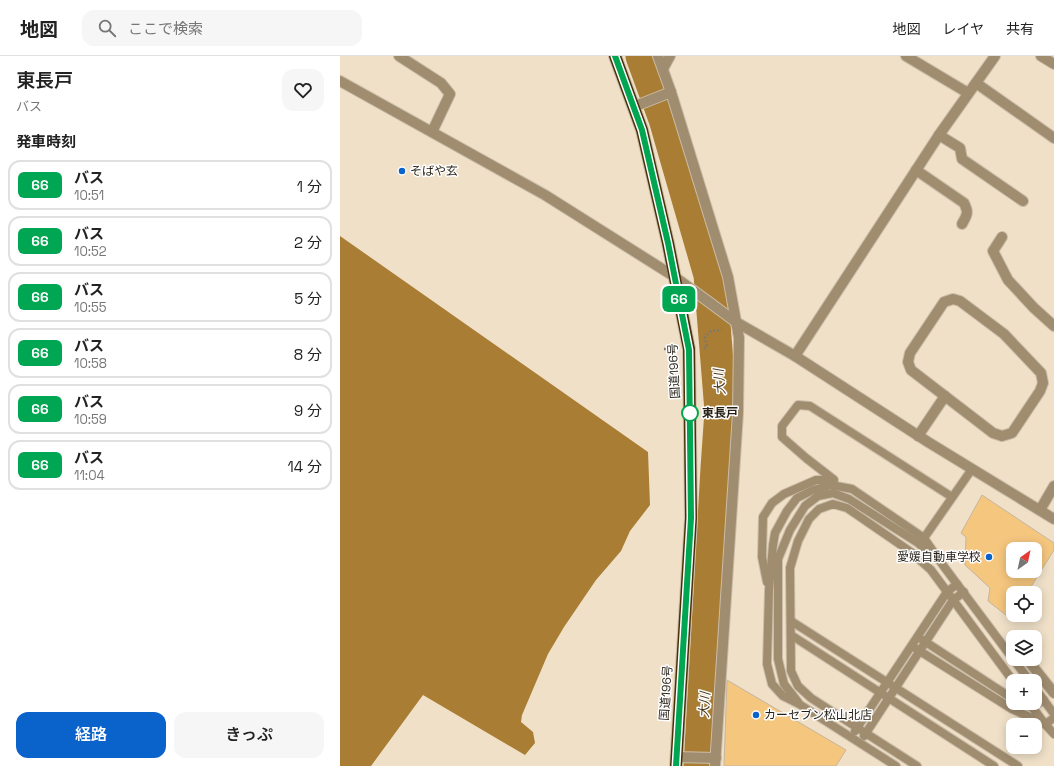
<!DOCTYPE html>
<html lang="ja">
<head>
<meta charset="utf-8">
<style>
  body { margin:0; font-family:"Space Grotesk","Noto Sans JP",sans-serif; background:#f6f6f6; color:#222; height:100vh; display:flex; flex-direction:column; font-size:15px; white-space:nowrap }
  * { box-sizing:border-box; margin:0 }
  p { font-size:13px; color:#767676 }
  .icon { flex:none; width:22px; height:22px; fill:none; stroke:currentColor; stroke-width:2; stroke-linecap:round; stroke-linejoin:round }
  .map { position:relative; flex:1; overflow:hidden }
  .drawer { display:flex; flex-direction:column; background:#fff; width:340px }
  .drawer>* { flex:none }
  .badge { padding:0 8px; border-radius:6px; font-size:14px; line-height:26px }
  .needle { width:26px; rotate:33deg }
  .buttons { position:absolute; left:666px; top:486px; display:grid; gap:8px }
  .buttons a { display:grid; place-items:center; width:36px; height:36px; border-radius:8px; background:#fff; box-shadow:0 2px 10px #0003; font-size:20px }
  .map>.badge { position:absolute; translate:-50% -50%; box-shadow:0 0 0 2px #fff }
  h2 { padding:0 16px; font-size:15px; line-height:36px }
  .round { display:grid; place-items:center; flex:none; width:42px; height:42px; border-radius:12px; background:#f6f6f6 }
  .summary { display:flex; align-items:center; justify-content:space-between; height:68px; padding:0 16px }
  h1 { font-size:19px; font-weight:600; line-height:30px }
  .cta { display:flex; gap:8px; margin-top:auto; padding:8px 16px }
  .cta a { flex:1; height:46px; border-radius:12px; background:#0a62cb; color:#fff; font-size:16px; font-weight:600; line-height:46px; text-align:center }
  .cta a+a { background:#f6f6f6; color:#222 }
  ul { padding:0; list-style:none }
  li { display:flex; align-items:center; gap:12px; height:50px; margin:0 8px 6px; padding:0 8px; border:2px solid #e0e0e0; border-radius:12px }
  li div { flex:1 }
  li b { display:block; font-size:15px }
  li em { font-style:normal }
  li .badge { min-width:44px; font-weight:700; text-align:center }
  header { display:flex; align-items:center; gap:24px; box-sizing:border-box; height:56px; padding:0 20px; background:#fff; border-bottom:1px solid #e0e0e0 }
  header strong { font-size:19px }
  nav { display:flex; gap:22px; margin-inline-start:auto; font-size:14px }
  .search { width:280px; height:36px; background:#f6f6f6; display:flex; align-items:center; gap:10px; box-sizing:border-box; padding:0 14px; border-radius:12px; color:#767676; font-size:15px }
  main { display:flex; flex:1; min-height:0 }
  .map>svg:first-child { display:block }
  .water { fill:#a97e34 }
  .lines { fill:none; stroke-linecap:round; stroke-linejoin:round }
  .river { stroke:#a97e34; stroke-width:33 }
  .building { fill:#f5c67e; stroke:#c5b59e; fill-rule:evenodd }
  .lane-casing { stroke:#cbbda8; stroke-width:10 }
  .street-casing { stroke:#cbbda8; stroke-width:12 }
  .highway-casing { stroke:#cbbda8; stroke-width:14 }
  .path { stroke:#837868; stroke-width:2.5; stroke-dasharray:2 2; stroke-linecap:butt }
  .lane { stroke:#a08d70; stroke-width:8 }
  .street { stroke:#a08d70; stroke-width:10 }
  .highway { stroke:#483108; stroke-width:12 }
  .line-casing { stroke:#fff; stroke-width:9 }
  .line { stroke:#00a651; stroke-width:6 }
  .poi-dot { fill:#0a62cb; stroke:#fff; stroke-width:1.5 }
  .stop-dot { fill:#fff; stroke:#00a651; stroke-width:2 }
  .labels { text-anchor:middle; stroke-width:3; stroke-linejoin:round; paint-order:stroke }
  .poi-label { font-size:12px; fill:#241e15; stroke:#fff; text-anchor:start }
  .street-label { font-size:12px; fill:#241e15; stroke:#fff }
  .stop-label { font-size:12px; font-weight:bold; fill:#241e15; stroke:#fff; text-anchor:start }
  .water-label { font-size:13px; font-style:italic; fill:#4c3819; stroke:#fff }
</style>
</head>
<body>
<header>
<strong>地図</strong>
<div class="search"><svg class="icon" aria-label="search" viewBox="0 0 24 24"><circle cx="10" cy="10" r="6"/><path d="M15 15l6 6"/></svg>ここで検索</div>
<nav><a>地図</a><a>レイヤ</a><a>共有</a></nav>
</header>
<main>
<section class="drawer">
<div class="summary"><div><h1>東長戸</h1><p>バス</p></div><a class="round"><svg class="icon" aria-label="heart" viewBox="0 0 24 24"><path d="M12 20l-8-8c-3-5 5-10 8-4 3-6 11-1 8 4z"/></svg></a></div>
<h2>発車時刻</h2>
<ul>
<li><span class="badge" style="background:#00a651;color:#fff">66</span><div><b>バス</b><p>10:51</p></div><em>1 分</em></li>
<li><span class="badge" style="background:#00a651;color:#fff">66</span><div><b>バス</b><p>10:52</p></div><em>2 分</em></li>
<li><span class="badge" style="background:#00a651;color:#fff">66</span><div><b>バス</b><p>10:55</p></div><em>5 分</em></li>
<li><span class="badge" style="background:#00a651;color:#fff">66</span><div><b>バス</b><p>10:58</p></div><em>8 分</em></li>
<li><span class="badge" style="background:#00a651;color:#fff">66</span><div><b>バス</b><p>10:59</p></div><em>9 分</em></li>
<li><span class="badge" style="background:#00a651;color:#fff">66</span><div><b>バス</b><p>11:04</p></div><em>14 分</em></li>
</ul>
<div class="cta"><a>経路</a><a>きっぷ</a></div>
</section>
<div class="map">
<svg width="714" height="710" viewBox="0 0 714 710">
  <rect width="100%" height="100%" fill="#f0e0c8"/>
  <!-- water -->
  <polygon class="water" points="0,180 308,396 310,449 290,475 281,495 256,524 224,571 208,598 182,659 181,666 193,676 195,687 185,699 83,639 31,710 0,710"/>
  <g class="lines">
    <!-- river -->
    <polyline class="river" points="302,0 325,63 370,219 381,355 377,412 360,710"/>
  </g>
  <!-- building -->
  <g class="building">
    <path d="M642 439 714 487V494L687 537H673V559L671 563 648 545 650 532 625 509 626 481 621 477ZM673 493H695V515H673Z"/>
    <polygon points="387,624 506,694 496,710 384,710"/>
  </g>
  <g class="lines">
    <defs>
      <g id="lane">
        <polyline points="493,423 466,402 442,381 442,370 458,349 470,350 612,441"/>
        <polyline points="584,482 632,413"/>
        <polyline points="427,526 422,501 423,461 432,447 444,438 476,424 494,424"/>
        <polyline points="451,565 678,710"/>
        <polyline points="451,579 654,710"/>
        <polyline points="581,583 673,643"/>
        <polyline points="575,592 672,653 705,668 714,662"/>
        <polyline points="673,603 690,625"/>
        <polyline points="695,632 714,658"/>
        <polyline points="458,646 444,628 438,603 438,503 450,474 465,450 478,440 493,437 509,443 578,487 594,501"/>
        <polyline points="681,647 692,651 704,644"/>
        <polyline points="689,647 705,668 714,678"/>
        <polyline points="515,675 607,536 617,528"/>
        <polyline points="524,680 613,544 624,536"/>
        <polyline points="556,710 459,648 443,640 432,628 427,608 429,534 433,489 435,477 447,455 457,442 473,434 491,429 512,433 584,482 602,508 673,603"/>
        <polyline points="577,710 471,642 458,630 451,615 450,512 458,485 469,463 479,453 493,448 507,452 571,496 591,514 673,625"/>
      </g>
      <g id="street">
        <polyline points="59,0 101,27 110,38 92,76"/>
        <polyline points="318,0 331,36 388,221 399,282 398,357 375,710"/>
        <polyline points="566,0 628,37"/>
        <polyline points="701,0 714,8"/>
        <polyline points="323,13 330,0"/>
        <polyline points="0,25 205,139 335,221 396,266 455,300 588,386 714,463"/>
        <polyline points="636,27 714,82"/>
        <polyline points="293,51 331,36"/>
        <polyline points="599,79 620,92 622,103 683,145"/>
        <path d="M576 114 624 147C629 157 627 159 622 168"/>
        <polyline points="662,181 653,195 668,224 694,252 714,270"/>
        <polygon points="613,243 620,245 664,278 701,317 703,327 700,335 672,377 662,380 653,377 571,314 568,306 570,297 604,246"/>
        <polyline points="455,300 599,79 655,0"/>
        <polyline points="578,380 605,340"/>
        <polyline points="700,454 714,430"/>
        <polyline points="687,603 714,637"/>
        <polyline points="336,701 376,702"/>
      </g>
      <polyline id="highway" points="275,0 302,74 328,187 349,293 351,462 336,710"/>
    </defs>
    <!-- lane casing -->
    <use href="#lane" class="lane-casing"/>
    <!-- street casing -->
    <use href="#street" class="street-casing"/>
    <!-- highway casing -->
    <use href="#highway" class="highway-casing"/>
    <!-- path -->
    <g class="path">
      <polyline points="364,292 367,291 365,281 371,275 382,274"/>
      <polyline points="324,293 335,293"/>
    </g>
    <!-- lane -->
    <use href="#lane" class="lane"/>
    <!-- street -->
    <use href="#street" class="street"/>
    <!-- highway -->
    <use href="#highway" class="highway"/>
  </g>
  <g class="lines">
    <defs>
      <polyline id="line" points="275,0 302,74 328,187 349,294 351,462 336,710"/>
    </defs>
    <!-- line casing -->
    <use href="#line" class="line-casing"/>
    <!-- line -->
    <use href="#line" class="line"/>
  </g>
  <!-- markers -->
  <g class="poi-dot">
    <circle cx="62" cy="115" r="4"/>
    <circle cx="649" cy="501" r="4"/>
    <circle cx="416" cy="659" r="4"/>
  </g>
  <circle class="stop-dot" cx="350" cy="357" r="8"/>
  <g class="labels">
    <!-- poi labels -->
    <g class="poi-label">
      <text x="70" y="119">そばや玄</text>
      <text x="641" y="505" text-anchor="end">愛媛自動車学校</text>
      <text x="424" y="663">カーセブン松山北店</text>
    </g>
    <!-- street labels -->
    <g class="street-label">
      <text transform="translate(334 315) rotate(-93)" y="4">国道196号</text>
      <text transform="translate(326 637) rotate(-86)" y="4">国道196号</text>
    </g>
    <!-- stop labels -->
    <g class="stop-label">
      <text x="362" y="361">東長戸</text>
    </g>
    <!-- water labels -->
    <g class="water-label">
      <text transform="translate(379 326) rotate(-95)" y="5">大川</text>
      <text transform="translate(364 649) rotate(-87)" y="5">大川</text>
    </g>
  </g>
</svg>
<div class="buttons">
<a><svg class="needle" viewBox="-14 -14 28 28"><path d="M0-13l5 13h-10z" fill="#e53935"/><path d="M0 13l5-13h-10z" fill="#767676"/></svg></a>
<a><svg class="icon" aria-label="locate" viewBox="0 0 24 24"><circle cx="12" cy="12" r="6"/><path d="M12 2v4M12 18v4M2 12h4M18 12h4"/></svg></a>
<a><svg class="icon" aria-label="layers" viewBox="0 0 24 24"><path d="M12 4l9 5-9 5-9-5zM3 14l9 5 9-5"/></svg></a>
<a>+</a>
<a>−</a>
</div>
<b class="badge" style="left:339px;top:243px;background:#00a651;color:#fff">66</b>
</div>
</main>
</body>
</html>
